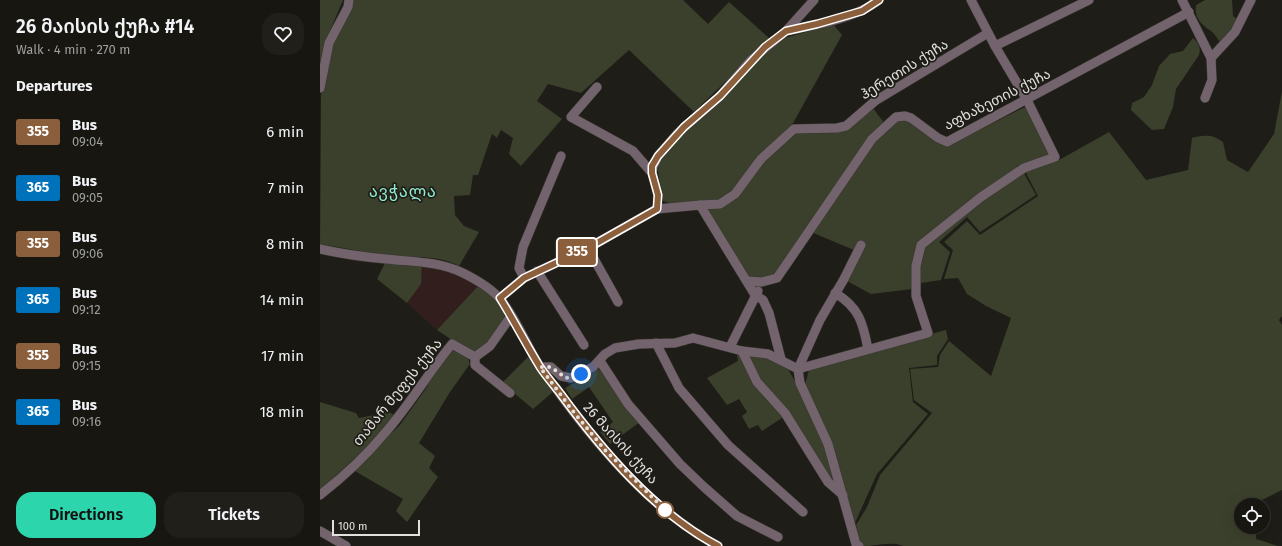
<!DOCTYPE html>
<html lang="en">
<head>
<meta charset="utf-8">
<style>
  body { margin:0; font-family:"Fira Sans","Noto Sans Georgian",sans-serif; background:#201f1a; color:#f1f3f6; height:100vh; display:flex; flex-direction:column; font-size:15px; white-space:nowrap }
  * { box-sizing:border-box; margin:0 }
  p { font-size:13px; color:#9e9f9f }
  .icon { flex:none; width:22px; height:22px; fill:none; stroke:currentColor; stroke-width:2; stroke-linecap:round; stroke-linejoin:round }
  .map { position:relative; flex:1; overflow:hidden }
  .details { display:flex; flex-direction:column; background:#171611; width:320px }
  .details>* { flex:none }
  .badge { padding:0 8px; border-radius:3px; font-size:14px; line-height:26px }
  .tools { position:absolute; left:914px; top:498px; display:grid; gap:8px }
  .tools a { display:grid; place-items:center; width:36px; height:36px; border-radius:50%; background:#171611; box-shadow:0 4px 16px #0002,0 0 0 1px #363531; font-size:20px }
  .scale { position:absolute; left:12px; bottom:10px; width:88px; box-sizing:border-box; padding-left:4px; border:2px solid #e2e1dd; border-top:0; font-size:11px; line-height:14px; white-space:nowrap; color:#e2e1dd; -webkit-text-stroke:3px #1f1d17; paint-order:stroke }
  .you { position:absolute; width:20px; height:20px; margin:-10px; border:3px solid #fff; border-radius:50%; background:#1a73e8; box-shadow:0 0 0 6px #1a73e833 }
  .map>.badge { position:absolute; translate:-50% -50%; box-shadow:0 0 0 2px #fff }
  h2 { padding:0 16px; font-size:15px; line-height:36px }
  .round { display:grid; place-items:center; flex:none; width:42px; height:42px; border-radius:16px; background:#201f1a }
  .overview { display:flex; align-items:center; justify-content:space-between; height:68px; padding:0 16px }
  h1 { font-size:19px; font-weight:600; line-height:30px }
  .primary-button { display:flex; gap:8px; margin-top:auto; padding:8px 16px }
  .primary-button a { flex:1; height:46px; border-radius:16px; background:#2cd5ab; color:#111; font-size:16px; font-weight:600; line-height:46px; text-align:center }
  .primary-button a+a { background:#201f1a; color:#f1f3f6 }
  ul { padding:0; list-style:none }
  li { display:flex; align-items:center; gap:12px; height:56px; padding:0 16px }
  li div { flex:1 }
  li b { display:block; font-size:15px }
  li em { font-style:normal }
  li .badge { min-width:44px; font-weight:700; text-align:center }
  main { display:flex; flex:1; min-height:0 }
  .map>svg:first-child { display:block }
  .education { fill:#311e1d }
  .green { fill:#3a402b }
  .lines { fill:none; stroke-linecap:round; stroke-linejoin:round }
  .minor-casing { stroke:#3a3833; stroke-width:10 }
  .minor { stroke:#73636d; stroke-width:9 }
  .line-casing { stroke:#fff; stroke-width:9 }
  .line { stroke:#8b5e3c; stroke-width:6 }
  .walk { stroke:#e2e1dd; stroke-width:4; stroke-dasharray:0 7.2 }
  .stop-dot { fill:#fff; stroke:#8b5e3c; stroke-width:2 }
  .labels { text-anchor:middle; stroke-width:3.5; stroke-linejoin:round; paint-order:stroke }
  .street-label { font-size:14px; fill:#e2e1dd; stroke:#1f1d17 }
  .quarter-label { font-size:16px; letter-spacing:1px; fill:#90eed0; stroke:#1f1d17 }
</style>
</head>
<body>
<main>
<section class="details">
<div class="overview"><div><h1>26 მაისის ქუჩა #14</h1><p>Walk · 4 min · 270 m</p></div><a class="round"><svg class="icon" aria-label="heart" viewBox="0 0 24 24"><path d="M12 20l-8-8c-3-5 5-10 8-4 3-6 11-1 8 4z"/></svg></a></div>
<h2>Departures</h2>
<ul>
<li><span class="badge" style="background:#8b5e3c;color:#fff">355</span><div><b>Bus</b><p>09:04</p></div><em>6 min</em></li>
<li><span class="badge" style="background:#0072bc;color:#fff">365</span><div><b>Bus</b><p>09:05</p></div><em>7 min</em></li>
<li><span class="badge" style="background:#8b5e3c;color:#fff">355</span><div><b>Bus</b><p>09:06</p></div><em>8 min</em></li>
<li><span class="badge" style="background:#0072bc;color:#fff">365</span><div><b>Bus</b><p>09:12</p></div><em>14 min</em></li>
<li><span class="badge" style="background:#8b5e3c;color:#fff">355</span><div><b>Bus</b><p>09:15</p></div><em>17 min</em></li>
<li><span class="badge" style="background:#0072bc;color:#fff">365</span><div><b>Bus</b><p>09:16</p></div><em>18 min</em></li>
</ul>
<div class="primary-button"><a>Directions</a><a>Tickets</a></div>
</section>
<div class="map">
<svg width="962" height="546" viewBox="0 0 962 546">
  <rect width="100%" height="100%" fill="#1f1d17"/>
  <!-- education -->
  <polygon class="education" points="102,264 125,267 159,285 117,330 87,303 101,284"/>
  <!-- green -->
  <g class="green">
    <polygon points="0,0 23,0 4,45 0,64"/>
    <path d="M34 0H363L388 24 409 2 450 39 374 112 309 50 261 93 228 84 217 101 242 119 201 166 189 154 193 138 181 130 177 138 172 134 158 175H153L150 195 134 196 135 215 144 226 159 232 139 266C120 255 95 258 74 256 49 253 25 248 0 244L1 96 11 46 31 11Z"/>
    <path d="M885 0H912L913 16 917 19 912 31 902 44C898 40 895 34 891 31 881 24 874 18 876 5Z"/>
    <polygon points="513,24 522,35 472,125 415,188 396,201 352,204 343,201 338,171 339,163 360,136 455,44 465,38"/>
    <path d="M873 38C879 43 881 47 879 55L856 89 853 107 844 129 832 130 811 110 812 103 824 97 832 85 839 66 850 54 863 51Z"/>
    <path d="M962 91V316L959 320 962 325V490L932 505H921V527H936V539L958 546H583C573 541 557 546 544 546L539 539 536 525 547 507 560 475 612 413 594 400 590 369 618 367 620 355 629 341 671 376 691 318 666 306 647 294 638 278 624 279 633 250 624 242 647 221 660 235 718 196 705 171 739 160 789 132 826 180 868 170 872 138C885 135 892 134 903 142L907 160 928 172 954 134Z"/>
    <path d="M552 107 565 124 454 275C443 279 436 281 426 274L385 208 402 207 441 164 475 134 518 132 527 129Z"/>
    <polygon points="705,107 708,110 730,156 700,166 716,195 660,232 647,217 619,242 630,252 621,280 594,284 592,289 551,294 527,281 541,253 491,232 553,141 577,120 589,120 628,146"/>
    <polygon points="66,261 102,264 101,284 87,303 57,279"/>
    <path d="M159 285C176 297 194 311 179 334 174 341 164 347 157 353L147 350 117 330Z"/>
    <path d="M626 330 628 339 617 356V365L589 368 593 402 608 414 557 474 534 525 521 497 465 416 442 431 438 425 429 429 422 416 427 412 419 399 407 405 387 378 418 361 416 350 463 361C469 369 472 378 479 386L485 384 490 367Z"/>
    <polygon points="134,350 147,356 150,364 130,392 99,443 115,456 109,468 118,477 87,522 76,511 83,499 33,470 80,425 107,387 110,377 121,362"/>
    <polygon points="209,356 234,391 213,409 182,383"/>
    <polygon points="279,369 320,422 290,444 280,432 293,422 269,387 252,399 245,388"/>
    <polygon points="0,402 36,413 39,418 69,412 74,415 48,446 0,490"/>
  </g>
  <g class="lines">
    <defs>
      <g id="minor">
        <polyline points="862,0 891,58 892,80 885,98"/>
        <path d="M466 31C496 25 534 19 559 0"/>
        <polyline points="675,46 769,0"/>
        <polyline points="891,58 915,32 931,0"/>
        <polyline points="277,87 251,117 313,151 332,173"/>
        <polyline points="0,88 9,43 28,7 29,0"/>
        <polyline points="380,205 400,204 415,194 441,159 474,129 517,128 526,126 555,101 668,33"/>
        <polyline points="337,209 338,195 332,173 333,167 338,156 357,134 400,96 431,60 466,31 494,0"/>
        <polyline points="268,248 298,302"/>
        <path d="M0 249C22 254 44 257 66 259 93 262 118 261 143 273 155 279 171 288 180 299 197 319 206 345 220 367 226 376 234 385 240 394 281 450 335 513 398 546"/>
        <polyline points="217,271 264,345"/>
        <polyline points="204,278 199,268 203,247 241,156"/>
        <polyline points="427,281 442,282 457,278 552,139 576,117 585,116 591,118 618,138 627,142 869,12"/>
        <path d="M515 293C539 307 543 323 548 349"/>
        <polyline points="180,298 204,278 268,248 337,209 380,205 435,295 443,300 449,313 461,359"/>
        <polyline points="336,343 359,388 408,445 483,512"/>
        <polyline points="410,347 438,291"/>
        <polyline points="422,351 437,382 465,413 508,482 523,495"/>
        <polyline points="155,357 170,346 191,316"/>
        <polyline points="155,357 155,365 190,393"/>
        <polyline points="280,361 308,404 360,464 384,487 417,516 458,537"/>
        <polyline points="220,367 231,367 241,376 251,378 273,367 285,354 295,348 319,344 355,343 373,338 422,351 448,354 478,369"/>
        <polyline points="478,369 608,333 596,296 596,266 601,245 661,197 704,168 735,157 707,100 675,46 651,0"/>
        <polyline points="478,369 480,383 508,444 536,544 539,546"/>
        <polyline points="478,369 500,320 524,279 541,245"/>
        <path d="M0 495C23 477 45 457 64 434 89 406 108 373 132 344L155 357"/>
        <polyline points="0,531 26,546"/>
      </g>
    </defs>
    <!-- minor casing -->
    <use href="#minor" class="minor-casing"/>
    <!-- minor -->
    <use href="#minor" class="minor"/>
  </g>
  <g class="lines">
    <defs>
      <path id="line" d="M398 546C335 513 282 450 240 393 233 384 226 376 220 367 206 344 194 321 180 298L204 278 268 248 337 209 338 195 332 173V166L338 156 364 127 400 96 445 47 466 31 497 24 542 11 559 0"/>
    </defs>
    <!-- line casing -->
    <use href="#line" class="line-casing"/>
    <!-- line -->
    <use href="#line" class="line"/>
    <!-- walk -->
    <polyline class="walk" points="261,374 246,378 231,367 220,367 252,410 285,450 347,512 345,510"/>
  </g>
  <!-- markers -->
  <circle class="stop-dot" cx="345" cy="510" r="8"/>
  <g class="labels">
    <!-- street labels -->
    <g class="street-label">
      <text transform="translate(584 69) rotate(-32)" y="5">ჰერეთის ქუჩა</text>
      <text transform="translate(677 99) rotate(-27)" y="5">აფხაზეთის ქუჩა</text>
      <text transform="translate(77 392) rotate(-51)" y="5">თამარ მეფეს ქუჩა</text>
      <text transform="translate(301 443) rotate(48)" y="5">26 მაისის ქუჩა</text>
    </g>
    <!-- quarter labels -->
    <g class="quarter-label">
      <text x="83" y="197">ავჭალა</text>
    </g>
  </g>
</svg>
<div class="tools">
<a><svg class="icon" aria-label="locate" viewBox="0 0 24 24"><circle cx="12" cy="12" r="6"/><path d="M12 2v4M12 18v4M2 12h4M18 12h4"/></svg></a>
</div>
<div class="scale">100 m</div>
<div class="you" style="left:261px;top:374px"></div>
<b class="badge" style="left:257px;top:252px;background:#8b5e3c;color:#fff">355</b>
</div>
</main>
</body>
</html>
